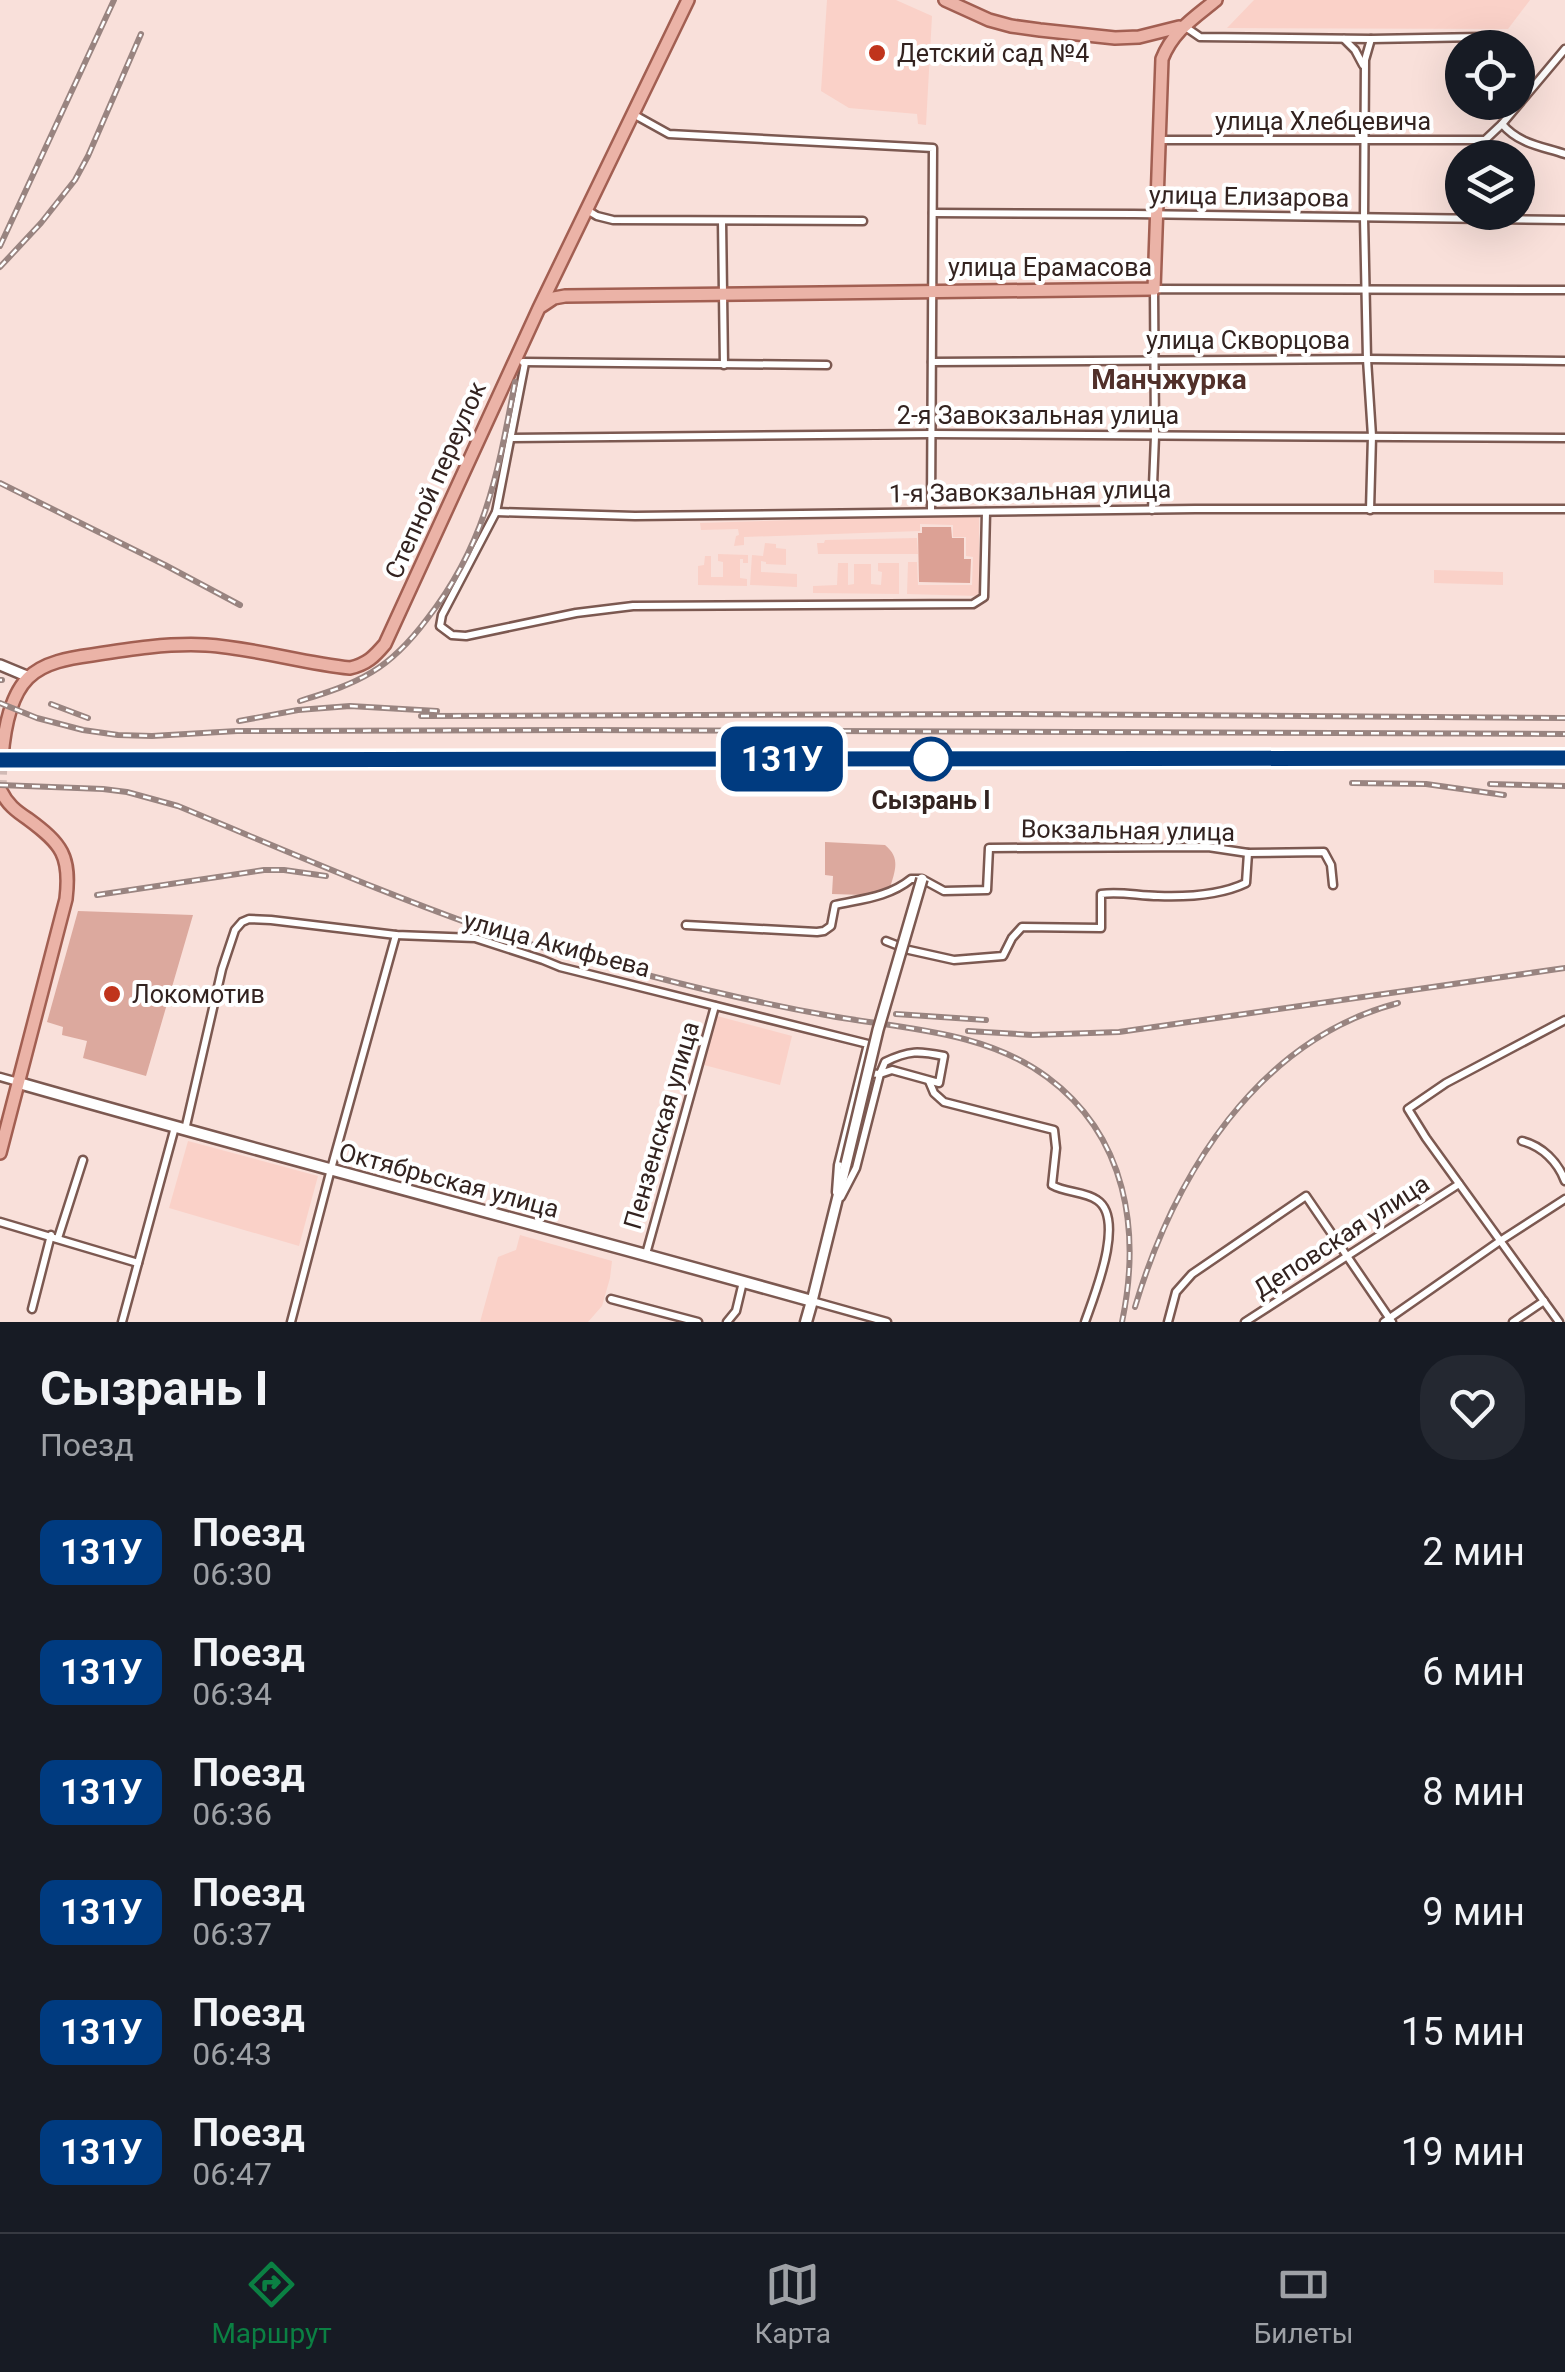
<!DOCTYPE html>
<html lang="ru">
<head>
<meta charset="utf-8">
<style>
  body { margin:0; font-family:Roboto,sans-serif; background:#242831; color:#f1f3f6; height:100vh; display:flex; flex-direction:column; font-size:38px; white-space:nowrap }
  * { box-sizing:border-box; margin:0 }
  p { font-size:32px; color:#9ea1a6 }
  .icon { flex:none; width:55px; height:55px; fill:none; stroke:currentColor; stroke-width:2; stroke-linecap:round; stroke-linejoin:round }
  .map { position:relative; height:1322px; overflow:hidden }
  .panel { display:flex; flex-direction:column; background:#171b24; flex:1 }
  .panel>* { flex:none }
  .badge { padding:0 20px; border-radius:15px; font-size:35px; line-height:65px }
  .tools { position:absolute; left:1445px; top:30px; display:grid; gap:20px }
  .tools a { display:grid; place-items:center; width:90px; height:90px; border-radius:50%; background:#171b24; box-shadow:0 10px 40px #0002; font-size:50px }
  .map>.badge { position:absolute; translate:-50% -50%; box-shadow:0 0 0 5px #fff }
  .round { display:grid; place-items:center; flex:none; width:105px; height:105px; border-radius:40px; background:#242831 }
  .headline { display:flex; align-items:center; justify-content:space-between; height:170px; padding:0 40px }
  h1 { font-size:48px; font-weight:700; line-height:75px }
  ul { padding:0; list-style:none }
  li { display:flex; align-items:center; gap:30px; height:120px; padding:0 40px }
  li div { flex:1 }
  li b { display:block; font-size:38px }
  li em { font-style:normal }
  li .badge { min-width:110px; font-weight:700; text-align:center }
  .dock { display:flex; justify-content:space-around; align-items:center; height:140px; border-top:2px solid #363941; background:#171b24; font-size:28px; color:#9ea1a6 }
  .dock a { display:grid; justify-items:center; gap:5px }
  .dock .active { color:#0b8043 }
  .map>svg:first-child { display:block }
  .built { fill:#fad1c8 }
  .green { fill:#dca99e }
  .forest { fill:#dca195 }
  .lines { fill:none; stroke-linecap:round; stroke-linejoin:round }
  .primary-tunnel { stroke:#d1bab5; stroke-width:11; stroke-dasharray:11 5.5; stroke-linecap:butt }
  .minor-casing { stroke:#7c5951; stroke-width:11 }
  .tertiary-casing { stroke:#7c5951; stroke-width:14 }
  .secondary-casing { stroke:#7c5951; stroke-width:15 }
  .primary-casing { stroke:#a25f52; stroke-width:16 }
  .minor { stroke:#fff; stroke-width:6 }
  .tertiary { stroke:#fff; stroke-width:9 }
  .secondary { stroke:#fff; stroke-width:10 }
  .primary { stroke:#ebb3a7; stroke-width:11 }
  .rail-casing { stroke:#998480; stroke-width:6 }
  .rail { stroke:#fff; stroke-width:2.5; stroke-dasharray:8; stroke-linecap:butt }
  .tertiary-bridge-casing { stroke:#7c5951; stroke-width:14; stroke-linecap:butt }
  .tertiary-bridge { stroke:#fff; stroke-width:9 }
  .line-casing { stroke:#fff; stroke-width:22 }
  .line { stroke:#003b80; stroke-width:15 }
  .poi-dot { fill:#c0341c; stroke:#fff; stroke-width:4 }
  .stop-dot { fill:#fff; stroke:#003b80; stroke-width:5 }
  .labels { text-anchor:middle; stroke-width:8; stroke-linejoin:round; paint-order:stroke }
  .poi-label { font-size:25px; fill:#332320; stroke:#fff; text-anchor:start }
  .street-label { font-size:25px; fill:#332320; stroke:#fff }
  .stop-label { font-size:25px; font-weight:bold; fill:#332320; stroke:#fff }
  .neighbourhood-label { font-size:28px; font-weight:bold; fill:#51302a; stroke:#fff }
</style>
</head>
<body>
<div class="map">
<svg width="1565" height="1322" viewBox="0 0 1565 1322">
  <rect width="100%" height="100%" fill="#f9e0da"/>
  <!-- built -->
  <g class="built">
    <polygon points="827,0 896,0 932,16 926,125 918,124 917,114 849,108 821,91"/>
    <polygon points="1254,0 1530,0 1508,29 1227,28"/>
    <polygon points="923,516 979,516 979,596 907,594 908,562 917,562 918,585 972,585 973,557 966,556 966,537 953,537 953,525 920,524 920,531 744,537 744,545 734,546 736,536 739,535 738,529 701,530 700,523"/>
    <polygon points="917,538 918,554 818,554 817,543 824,543 825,540"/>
    <polygon points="765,543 776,544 776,548 786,549 786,565 766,564 766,562 761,561 761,572 797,574 797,587 750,585 752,555 763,556"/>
    <polygon points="718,554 748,555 748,563 743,563 743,559 740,559 740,578 747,579 747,586 698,585 698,566 704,565 705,556 711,556 711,577 723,577 723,562 718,561"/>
    <polygon points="838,563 848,563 848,585 854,584 854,564 871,564 871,584 881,585 882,572 878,571 878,563 899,563 899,594 813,593 813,586 837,585"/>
    <polygon points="1434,570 1503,572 1503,585 1434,583"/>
    <polygon points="717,1016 792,1036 780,1085 704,1065"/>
    <polygon points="188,1141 318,1176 299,1246 169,1208"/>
    <polygon points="520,1235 612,1261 610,1278 602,1306 588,1322 480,1322 498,1257 516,1250"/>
  </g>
  <!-- green -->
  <g class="green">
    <path d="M825 842 885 845C901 858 895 871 890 888L863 895 832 894 833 876 825 875Z"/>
    <polygon points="78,911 193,915 146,1076 83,1058 87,1041 62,1035 63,1027 47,1022"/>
  </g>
  <!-- forest -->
  <polygon class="forest" points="922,527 951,527 952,538 964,538 964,559 971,559 970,583 919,582 918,533 922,533"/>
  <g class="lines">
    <!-- primary-tunnel -->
    <polyline class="primary-tunnel" points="1,791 2,757"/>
    <defs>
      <g id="minor">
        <polyline points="1184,26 1200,37 1371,39 1481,37"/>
        <polyline points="1344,39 1355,50 1363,65"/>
        <polyline points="633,114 669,134 933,148 931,511"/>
        <path d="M1502 124C1519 144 1541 146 1565 154"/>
        <polyline points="1160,140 1485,140 1502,124 1565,49"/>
        <polyline points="587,210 597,216 613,220 863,221"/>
        <polyline points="933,213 1134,214 1565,220"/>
        <polyline points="722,221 724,365"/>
        <polyline points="523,362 827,365"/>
        <polyline points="932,362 1367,359 1565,361"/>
        <polyline points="525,363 496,512 442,615 440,626 452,635 466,636 576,613 633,606 973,604 984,597 986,512"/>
        <polyline points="511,438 932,434 1565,438"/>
        <polyline points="1152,510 1155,436 1154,289 1565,290"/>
        <polyline points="1370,510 1372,436 1367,359 1364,218 1365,60 1371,39"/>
        <polyline points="496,512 635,516 1195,509 1565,509"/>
        <path d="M686 925 817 932 824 931 831 926 835 905C862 899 889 897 911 879H922L944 891 987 890 989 848 1208 847 1248 853 1324 852 1331 865 1333 885"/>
        <path d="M886 941 909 950 954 960 1003 956 1012 938 1022 927 1101 928V894C1120 891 1139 896 1158 896 1186 897 1221 895 1246 883L1248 853"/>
        <polyline points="0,1077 18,1082"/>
        <path d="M929 1081 934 1093 944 1102 1054 1130 1056 1148 1052 1185C1066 1193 1084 1191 1097 1200 1126 1219 1094 1296 1085 1322"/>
        <polyline points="185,1130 222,969 235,930 242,922 249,919 271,920 396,935 475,938 543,960 560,967 868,1044 838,1165 836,1192"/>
        <path d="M1522 1141C1542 1146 1558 1162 1565 1181"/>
        <path d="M841 1197 856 1168 880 1074 892 1070 939 1083 944 1056C919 1051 909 1050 885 1062L880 1074 866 1073"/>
        <polyline points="0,1222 138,1263"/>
        <polyline points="58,1238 83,1160"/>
        <polyline points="646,1254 715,1006"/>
        <polyline points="611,1299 698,1322"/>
        <polyline points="812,1301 887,1322"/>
        <polyline points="32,1309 51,1235"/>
        <polyline points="122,1322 175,1127"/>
        <polyline points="291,1322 331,1169 396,935"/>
        <polyline points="727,1322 736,1311 743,1282"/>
        <polyline points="1168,1322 1176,1292 1192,1274 1306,1196 1392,1322"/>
        <polyline points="1245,1322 1459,1184"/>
        <polyline points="1384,1322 1500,1241 1565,1199"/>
        <polyline points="1513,1322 1544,1301"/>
        <polyline points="1559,1322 1426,1138 1408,1109 1446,1083 1565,1020"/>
      </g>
      <g id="tertiary">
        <polyline points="0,665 29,677"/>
        <polyline points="812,1301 846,1164"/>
      </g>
      <path id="secondary" d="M19 1083C282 1158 548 1227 812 1301L806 1322"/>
      <g id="primary">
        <polyline points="945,0 989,20 1011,26 1040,30 1115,38 1139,37 1179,27"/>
        <path d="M542 306 554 298 565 296 1154 289 1162 59C1173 31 1194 18 1216 0"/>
        <path d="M2 757C4 732 9 697 28 678 44 662 70 658 92 655 130 649 168 643 206 645 254 648 302 663 350 668 367 664 374 657 385 644L539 308 688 0"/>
        <path d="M0 1153 66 899C71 856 62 844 28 819 16 811 7 804 1 791"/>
      </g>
    </defs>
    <!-- minor casing -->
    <use href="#minor" class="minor-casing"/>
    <!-- tertiary casing -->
    <use href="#tertiary" class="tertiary-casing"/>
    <!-- secondary casing -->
    <use href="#secondary" class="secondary-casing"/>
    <!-- primary casing -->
    <use href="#primary" class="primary-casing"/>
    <!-- minor -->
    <use href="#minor" class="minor"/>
    <!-- tertiary -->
    <use href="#tertiary" class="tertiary"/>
    <!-- secondary -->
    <use href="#secondary" class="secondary"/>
    <!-- primary -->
    <use href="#primary" class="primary"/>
    <defs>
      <g id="rail">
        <polyline points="0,246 114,0"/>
        <polyline points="0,267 41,223 75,180 88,156 141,34"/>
        <polyline points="0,483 165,565 240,605"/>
        <polyline points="0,680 2,680"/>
        <path d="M300 701C325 693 349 686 372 672 394 659 412 639 427 619 486 544 498 472 515 382"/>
        <polyline points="0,703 37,718 83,730 118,735 152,736 237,731 579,730 1565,734"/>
        <polyline points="51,704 88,718"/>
        <polyline points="421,716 1017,714 1565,718"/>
        <polyline points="239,721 298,710 350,706 437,711"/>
        <polyline points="0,760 1565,758"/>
        <polyline points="1352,783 1426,784 1504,795"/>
        <polyline points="1490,784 1565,786"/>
        <path d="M0 785 103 789 127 792 178 806C287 851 396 899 508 937 553 952 601 962 647 975 708 991 769 1005 831 1016 905 1029 985 1031 1047 1077 1127 1136 1141 1231 1122 1322"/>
        <polyline points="97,895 264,870 284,870 326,876"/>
        <polyline points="896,1014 986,1020"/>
        <polyline points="968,1031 1033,1035 1119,1032 1565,968"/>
        <path d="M1135 1307C1174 1176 1257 1040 1398 1003"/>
      </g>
    </defs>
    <!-- rail casing -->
    <use href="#rail" class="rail-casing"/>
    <!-- rail -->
    <use href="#rail" class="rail"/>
    <defs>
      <polyline id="tertiary-bridge" points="846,1164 878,1030 922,879"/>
    </defs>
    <!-- tertiary-bridge casing -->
    <use href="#tertiary-bridge" class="tertiary-bridge-casing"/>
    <!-- tertiary-bridge -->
    <use href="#tertiary-bridge" class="tertiary-bridge"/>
  </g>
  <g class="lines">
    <defs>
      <polyline id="line" points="0,760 1565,758"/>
    </defs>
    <!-- line casing -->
    <use href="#line" class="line-casing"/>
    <!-- line -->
    <use href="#line" class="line"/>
  </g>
  <!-- markers -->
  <g class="poi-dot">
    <circle cx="877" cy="53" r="10"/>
    <circle cx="112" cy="994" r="10"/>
  </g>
  <circle class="stop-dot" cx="931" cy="759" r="20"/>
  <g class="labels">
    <!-- poi labels -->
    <g class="poi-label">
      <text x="897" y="62">Детский сад №4</text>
      <text x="132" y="1003">Локомотив</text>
    </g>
    <!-- street labels -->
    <g class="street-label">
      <text x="1323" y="130">улица Хлебцевича</text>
      <text transform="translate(1249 196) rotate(1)" y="9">улица Елизарова</text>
      <text x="1050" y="276">улица Ерамасова</text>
      <text x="1248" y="349">улица Скворцова</text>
      <text x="1038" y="424">2-я Завокзальная улица</text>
      <text transform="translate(435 480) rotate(-66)" y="9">Степной переулок</text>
      <text transform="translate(1030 491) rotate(-1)" y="9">1-я Завокзальная улица</text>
      <text transform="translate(1128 830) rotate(1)" y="9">Вокзальная улица</text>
      <text transform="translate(557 944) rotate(15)" y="9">улица Акифьева</text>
      <text transform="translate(661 1125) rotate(-74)" y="9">Пензенская улица</text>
      <text transform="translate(449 1180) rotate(15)" y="9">Октябрьская улица</text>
      <text transform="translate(1341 1236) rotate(-33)" y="9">Деповская улица</text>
    </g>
    <!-- stop labels -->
    <g class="stop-label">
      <text x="931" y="809">Сызрань I</text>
    </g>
    <!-- neighbourhood labels -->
    <g class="neighbourhood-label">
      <text x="1169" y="389">Манчжурка</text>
    </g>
  </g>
</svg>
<div class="tools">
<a><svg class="icon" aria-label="locate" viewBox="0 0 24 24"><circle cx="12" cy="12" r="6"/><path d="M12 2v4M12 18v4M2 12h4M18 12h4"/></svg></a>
<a><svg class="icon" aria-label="layers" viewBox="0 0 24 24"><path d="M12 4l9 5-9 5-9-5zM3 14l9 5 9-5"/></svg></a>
</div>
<b class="badge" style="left:782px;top:759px;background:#003b80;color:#fff">131У</b>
</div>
<section class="panel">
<div class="headline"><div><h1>Сызрань I</h1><p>Поезд</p></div><a class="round"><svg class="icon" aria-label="heart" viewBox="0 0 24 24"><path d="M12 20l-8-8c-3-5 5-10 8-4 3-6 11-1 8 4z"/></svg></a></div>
<ul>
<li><span class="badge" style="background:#003b80;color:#fff">131У</span><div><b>Поезд</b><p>06:30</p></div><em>2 мин</em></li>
<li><span class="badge" style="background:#003b80;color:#fff">131У</span><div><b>Поезд</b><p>06:34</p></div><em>6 мин</em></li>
<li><span class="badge" style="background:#003b80;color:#fff">131У</span><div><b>Поезд</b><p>06:36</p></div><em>8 мин</em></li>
<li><span class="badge" style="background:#003b80;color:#fff">131У</span><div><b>Поезд</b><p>06:37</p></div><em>9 мин</em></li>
<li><span class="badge" style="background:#003b80;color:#fff">131У</span><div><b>Поезд</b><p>06:43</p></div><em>15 мин</em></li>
<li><span class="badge" style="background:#003b80;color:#fff">131У</span><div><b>Поезд</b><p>06:47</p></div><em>19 мин</em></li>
</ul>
</section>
<nav class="dock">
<a class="active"><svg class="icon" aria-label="directions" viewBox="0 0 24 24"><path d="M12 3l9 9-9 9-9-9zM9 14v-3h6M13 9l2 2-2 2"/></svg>Маршрут</a>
<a><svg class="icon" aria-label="map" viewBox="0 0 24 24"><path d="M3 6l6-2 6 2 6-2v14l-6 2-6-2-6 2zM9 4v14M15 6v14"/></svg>Карта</a>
<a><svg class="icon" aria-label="tickets" viewBox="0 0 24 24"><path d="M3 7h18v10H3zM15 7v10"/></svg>Билеты</a>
</nav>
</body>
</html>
